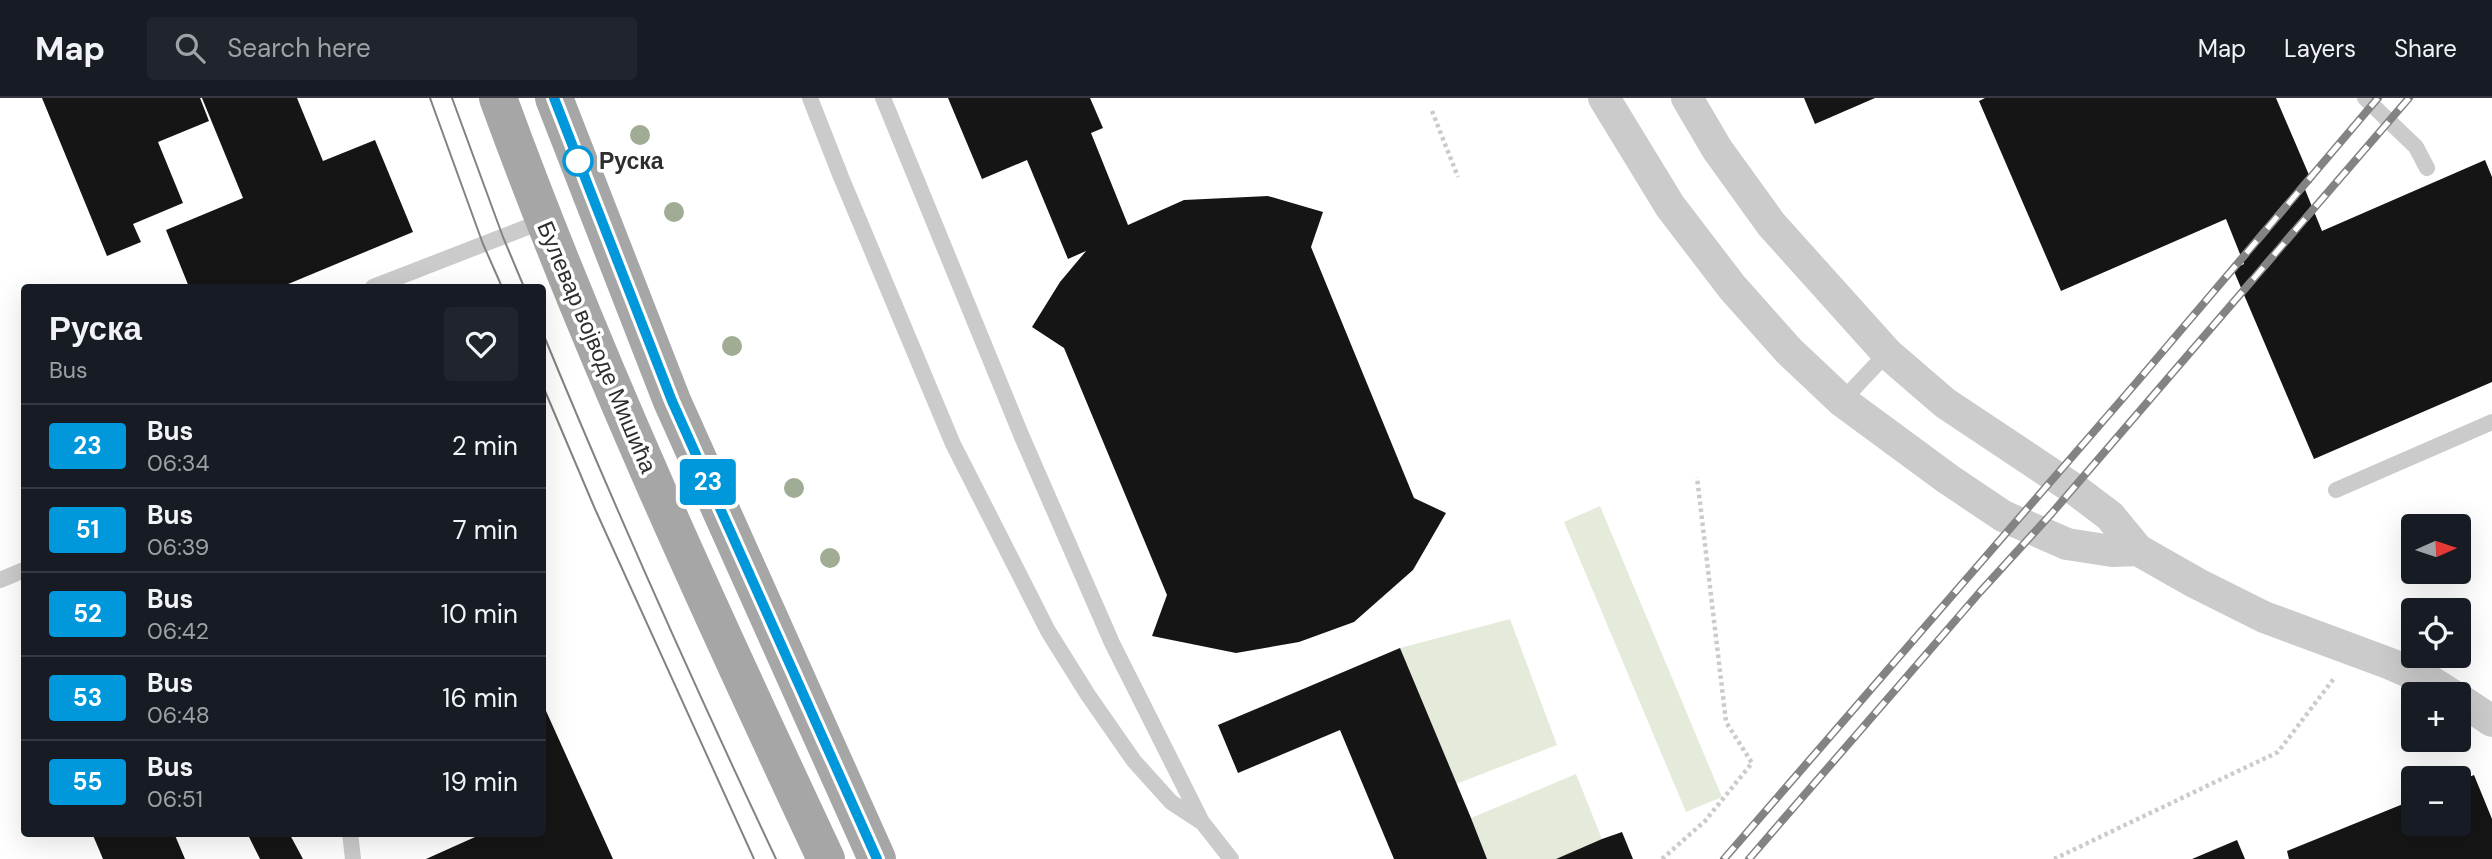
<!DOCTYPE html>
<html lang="en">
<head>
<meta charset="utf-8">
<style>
  body { margin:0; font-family:"DM Sans",sans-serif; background:#20242c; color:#f1f3f6; height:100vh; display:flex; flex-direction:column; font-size:26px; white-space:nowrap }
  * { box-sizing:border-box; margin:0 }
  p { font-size:23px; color:#9ea1a6 }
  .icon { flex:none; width:38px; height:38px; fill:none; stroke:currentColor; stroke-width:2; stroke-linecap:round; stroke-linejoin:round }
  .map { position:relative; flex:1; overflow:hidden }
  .drawer { position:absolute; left:21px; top:186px; width:525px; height:553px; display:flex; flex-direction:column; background:#171b24; border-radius:7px; box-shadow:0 7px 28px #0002 }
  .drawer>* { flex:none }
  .badge { padding:0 14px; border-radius:5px; font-size:24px; line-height:46px }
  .needle { width:46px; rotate:87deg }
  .tools { position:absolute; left:2401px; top:416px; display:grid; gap:14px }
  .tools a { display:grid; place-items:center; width:70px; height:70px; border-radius:7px; background:#171b24; box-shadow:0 7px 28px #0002; font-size:35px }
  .map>.badge { position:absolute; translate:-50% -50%; box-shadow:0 0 0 4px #fff }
  .round { display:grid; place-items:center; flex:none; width:74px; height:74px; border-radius:7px; background:#20242c }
  .head { display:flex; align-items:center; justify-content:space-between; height:119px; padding:0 28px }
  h1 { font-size:33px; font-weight:700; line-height:52px }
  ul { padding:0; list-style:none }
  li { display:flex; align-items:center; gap:21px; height:84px; padding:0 28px; border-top:2px solid #363941 }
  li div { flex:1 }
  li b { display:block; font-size:26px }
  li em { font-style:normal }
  li .badge { min-width:77px; font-weight:700; text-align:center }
  header { display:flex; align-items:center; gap:42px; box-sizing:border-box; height:98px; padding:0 35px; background:#171b24; border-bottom:2px solid #363941 }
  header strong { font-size:33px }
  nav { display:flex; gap:38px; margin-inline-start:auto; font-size:24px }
  .search { width:490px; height:63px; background:#20242c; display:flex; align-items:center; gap:18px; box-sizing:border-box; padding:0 24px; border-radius:7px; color:#9ea1a6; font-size:26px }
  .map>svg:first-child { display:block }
  .green { fill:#e5ebdb }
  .building { fill:#151515 }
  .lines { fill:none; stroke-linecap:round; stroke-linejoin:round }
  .path { stroke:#cbcbcb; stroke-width:4.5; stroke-dasharray:3.5 3.5; stroke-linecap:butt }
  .lane { stroke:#cbcbcb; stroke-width:16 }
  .street { stroke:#cbcbcb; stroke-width:32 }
  .primary { stroke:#a6a6a6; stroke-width:38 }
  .tram { stroke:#838383; stroke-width:2 }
  .rail-casing { stroke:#838383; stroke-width:8 }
  .rail { stroke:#fff; stroke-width:5; stroke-dasharray:16; stroke-linecap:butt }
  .tree { fill:#a1ac94 }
  .line-casing { stroke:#fff; stroke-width:16 }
  .line { stroke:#0098da; stroke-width:10 }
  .stop-dot { fill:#fff; stroke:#0098da; stroke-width:3.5 }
  .labels { text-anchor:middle; stroke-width:7; stroke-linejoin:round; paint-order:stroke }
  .stop-label { font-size:23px; font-weight:bold; fill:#2e2e2e; stroke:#fff; text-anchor:start }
  .street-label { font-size:23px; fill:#2e2e2e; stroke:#fff }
</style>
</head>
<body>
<header>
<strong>Map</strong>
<div class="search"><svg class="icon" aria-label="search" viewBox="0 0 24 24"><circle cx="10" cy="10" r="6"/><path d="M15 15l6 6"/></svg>Search here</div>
<nav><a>Map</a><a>Layers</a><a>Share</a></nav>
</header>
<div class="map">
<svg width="2492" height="761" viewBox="0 0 2492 761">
  <rect width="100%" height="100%" fill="#fff"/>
  <!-- green -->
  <g class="green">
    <polygon points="1600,408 1722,699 1686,714 1564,424"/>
    <polygon points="1510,521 1557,647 1456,686 1400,550"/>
    <polygon points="1576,676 1602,741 1556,761 1487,761 1471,720"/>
  </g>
  <!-- building -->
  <g class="building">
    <polygon points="42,0 200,0 209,23 158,44 183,105 133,126 141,144 107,158"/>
    <polygon points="202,0 297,0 323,63 375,42 413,134 281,189 189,189 166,132 243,100"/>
    <polygon points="948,0 1090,0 1103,30 1091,35 1128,127 1184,102 1268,98 1323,114 1311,149 1414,400 1446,415 1413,472 1354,524 1299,544 1236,555 1152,538 1167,497 1064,250 1032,229 1060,184 1086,153 1068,161 1027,62 982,81"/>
    <polygon points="1804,0 1875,0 1815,26"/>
    <polygon points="1985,0 2276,0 2312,84 2304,89 2322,133 2485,62 2492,79 2492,284 2314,361 2233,171 2244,166 2226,121 2061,193 1979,3"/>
    <polygon points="1400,550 1471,720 1487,761 1394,761 1340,632 1238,675 1218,627"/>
    <polygon points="542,604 613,761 426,761 484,735 542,735"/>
    <polygon points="2474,677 2492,721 2492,761 2289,761 2287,753 2413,702 2413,726 2459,726 2459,683"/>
    <polygon points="1622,734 1633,761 1556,761 1602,741"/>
    <polygon points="92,735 174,735 185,761 103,761"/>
    <polygon points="247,735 289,735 303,761 260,761"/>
    <polygon points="2237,742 2245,761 2192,761"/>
  </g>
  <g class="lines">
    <!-- path -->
    <g class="path">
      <polyline points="1432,13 1458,79"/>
      <polyline points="1662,761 1705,723 1752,665 1726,624 1697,379"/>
      <polyline points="2054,761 2278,654 2335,579"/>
    </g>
    <!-- lane -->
    <g class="lane">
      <polyline points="810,0 841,79 953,346 1048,533 1088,597 1134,663 1171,704 1200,723"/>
      <polyline points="883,0 1022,339 1112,545 1202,724 1231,761"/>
      <polyline points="2365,0 2416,49 2427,70"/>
      <polyline points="373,189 543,123"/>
      <polyline points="1842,303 1887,255"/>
      <polyline points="2336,392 2492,324"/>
      <polyline points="0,482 24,472"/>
      <polyline points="350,735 353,761"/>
    </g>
    <!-- street -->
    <g class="street">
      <polyline points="1604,0 1670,108 1732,189 1789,253 1842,303 1948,381 2003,418 2067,446 2112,453 2138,452"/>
      <polyline points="1687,0 1717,51 1771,126 1887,255 1945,305 2077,393 2110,418 2138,452 2196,485 2264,519 2388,565 2430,583 2452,597"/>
      <polyline points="2459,601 2492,623"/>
    </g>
    <!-- primary -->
    <g class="primary">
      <path d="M498 0C593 260 709 511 826 761"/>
      <polyline points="554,0 672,303 877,761"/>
    </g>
    <!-- tram -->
    <g class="tram">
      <polyline points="430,0 483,146 502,189"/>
      <polyline points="452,0 503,139 524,189"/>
      <path d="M542 233C615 411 694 587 776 761"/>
      <polyline points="542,286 595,411 754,761"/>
    </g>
    <defs>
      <g id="rail">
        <polyline points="1724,761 2136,285 2378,0"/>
        <polyline points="1749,761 1980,494 2052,415 2409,0"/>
      </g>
    </defs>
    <!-- rail casing -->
    <use href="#rail" class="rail-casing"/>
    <!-- rail -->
    <use href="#rail" class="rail"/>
  </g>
  <!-- trees -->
  <g class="tree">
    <circle cx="640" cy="37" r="10"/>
    <circle cx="674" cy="114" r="10"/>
    <circle cx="732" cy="248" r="10"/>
    <circle cx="794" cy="390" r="10"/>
    <circle cx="830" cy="460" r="10"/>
  </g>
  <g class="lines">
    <defs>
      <polyline id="line" points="554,0 672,303 877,761"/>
    </defs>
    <!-- line casing -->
    <use href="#line" class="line-casing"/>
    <!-- line -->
    <use href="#line" class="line"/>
  </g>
  <!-- markers -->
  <circle class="stop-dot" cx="578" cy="63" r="14"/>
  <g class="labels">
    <!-- stop labels -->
    <g class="stop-label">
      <text x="599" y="71">Руска</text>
    </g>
    <!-- street labels -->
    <g class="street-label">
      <text transform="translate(597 249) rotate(67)" y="8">Булевар војводе Мишића</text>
    </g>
  </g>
</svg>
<div class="tools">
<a><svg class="needle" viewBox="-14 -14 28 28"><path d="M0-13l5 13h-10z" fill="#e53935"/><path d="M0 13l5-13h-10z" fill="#9ea1a6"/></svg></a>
<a><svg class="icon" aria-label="locate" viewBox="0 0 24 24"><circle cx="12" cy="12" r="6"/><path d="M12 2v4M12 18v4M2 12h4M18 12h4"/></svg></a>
<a>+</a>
<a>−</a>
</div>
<b class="badge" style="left:708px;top:384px;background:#0098da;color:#fff">23</b>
<section class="drawer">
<div class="head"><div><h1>Руска</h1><p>Bus</p></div><a class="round"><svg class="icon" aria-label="heart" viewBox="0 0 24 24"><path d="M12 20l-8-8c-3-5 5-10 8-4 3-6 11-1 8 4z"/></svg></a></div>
<ul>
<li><span class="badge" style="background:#0098da;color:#fff">23</span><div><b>Bus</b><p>06:34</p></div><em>2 min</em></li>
<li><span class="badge" style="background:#0098da;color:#fff">51</span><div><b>Bus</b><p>06:39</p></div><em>7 min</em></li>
<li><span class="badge" style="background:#0098da;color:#fff">52</span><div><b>Bus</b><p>06:42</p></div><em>10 min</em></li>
<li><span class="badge" style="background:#0098da;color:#fff">53</span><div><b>Bus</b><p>06:48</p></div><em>16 min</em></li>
<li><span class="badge" style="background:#0098da;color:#fff">55</span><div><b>Bus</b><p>06:51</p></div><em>19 min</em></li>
</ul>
</section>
</div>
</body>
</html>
